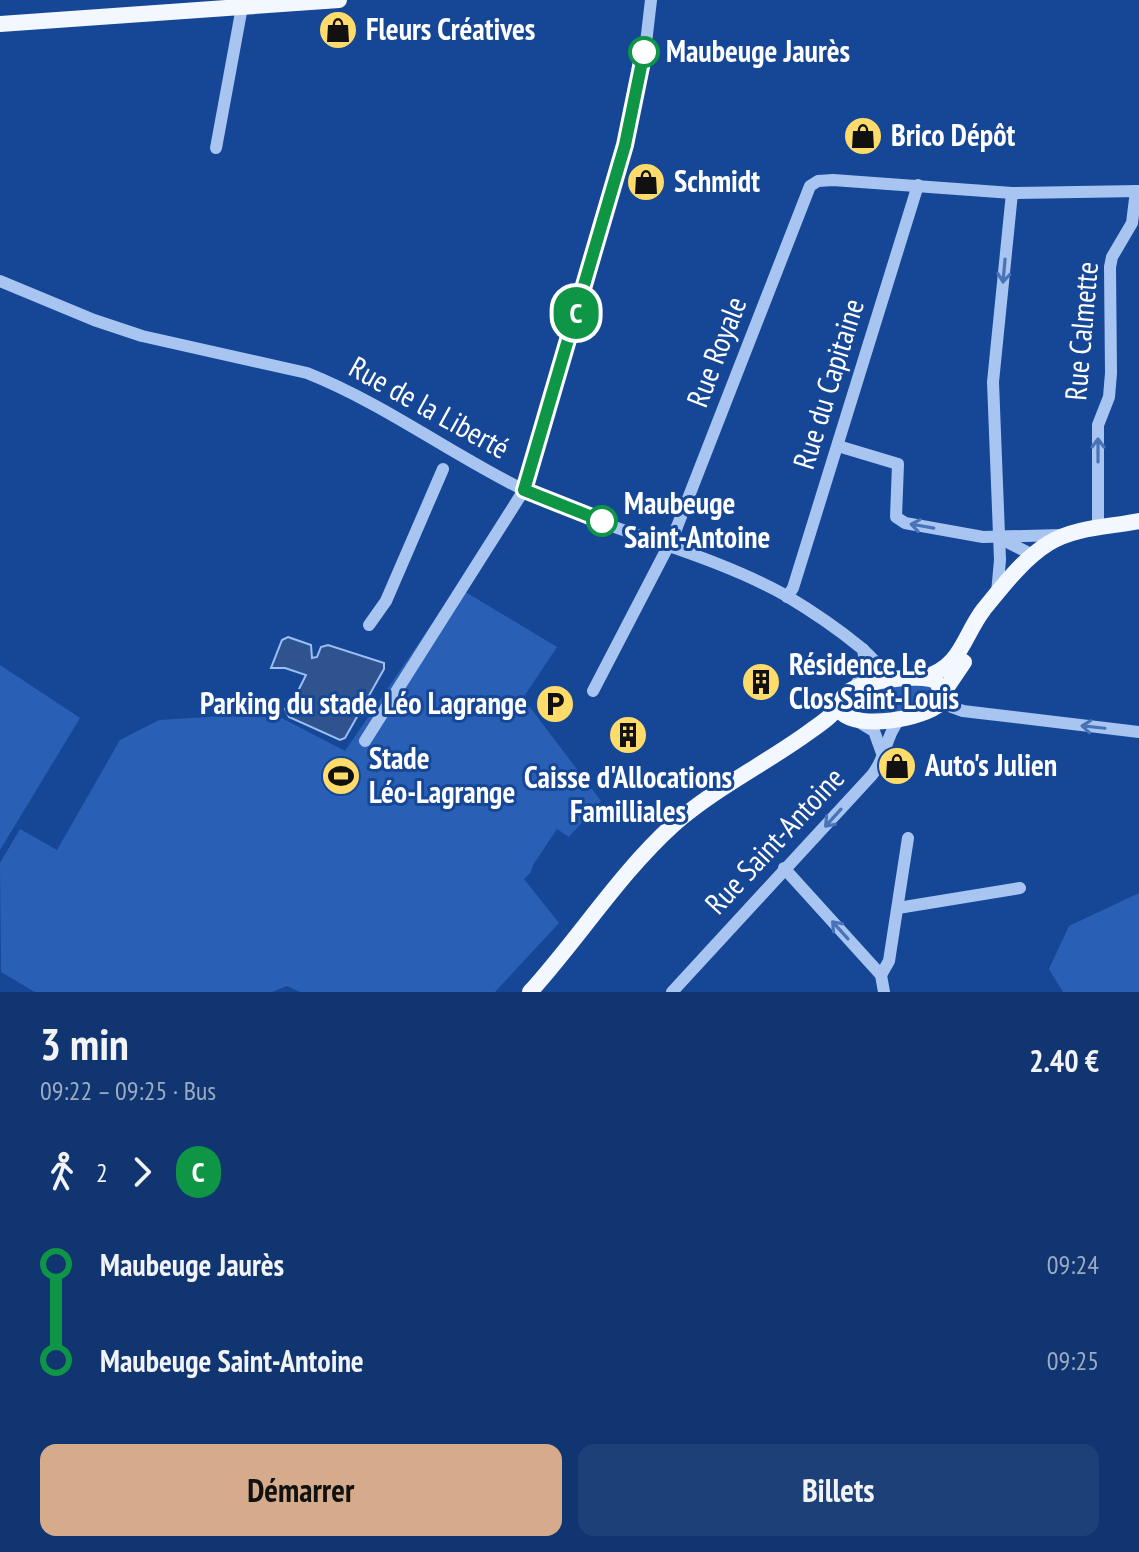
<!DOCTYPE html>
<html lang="fr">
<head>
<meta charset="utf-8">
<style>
  body { margin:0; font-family:"PT Sans Narrow",sans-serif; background:#1e4079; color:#f1f3f6; height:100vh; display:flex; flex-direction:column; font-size:30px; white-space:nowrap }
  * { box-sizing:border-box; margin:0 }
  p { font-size:26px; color:#9cabc3 }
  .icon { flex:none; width:44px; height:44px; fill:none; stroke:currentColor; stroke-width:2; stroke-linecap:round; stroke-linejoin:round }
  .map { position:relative; height:992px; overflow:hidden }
  .panel { display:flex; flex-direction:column; background:#103571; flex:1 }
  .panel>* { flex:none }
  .badge { padding:0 16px; border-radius:26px; font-size:28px; line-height:52px }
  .map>.badge { position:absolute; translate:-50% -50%; box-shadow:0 0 0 4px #fff }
  .legs { display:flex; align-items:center; gap:12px; height:88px; padding:0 40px; font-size:26px }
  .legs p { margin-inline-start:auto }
  .head { display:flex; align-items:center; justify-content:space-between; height:136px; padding:0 40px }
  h1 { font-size:44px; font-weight:700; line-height:60px }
  .primary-button { display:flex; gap:16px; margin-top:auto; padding:16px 40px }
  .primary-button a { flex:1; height:92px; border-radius:16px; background:#d6ab8b; color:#111; font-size:32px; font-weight:700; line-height:92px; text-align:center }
  .primary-button a+a { background:#1e4079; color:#f1f3f6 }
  ul { padding:0 40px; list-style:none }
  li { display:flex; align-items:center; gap:28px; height:96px; font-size:30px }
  li i { display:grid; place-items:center; width:12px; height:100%; margin:0 10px; background:currentColor }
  li i::after { content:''; width:20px; height:20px; margin:-10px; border:6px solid; border-radius:50%; background:#103571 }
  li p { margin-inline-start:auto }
  li:first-child i { background:linear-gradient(#0000 50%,currentColor 0) }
  li:last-child i { background:linear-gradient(currentColor 50%,#0000 0) }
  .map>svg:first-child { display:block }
  .green { fill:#2960b6 }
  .water { fill:#2f538e; stroke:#9abff4; stroke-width:2 }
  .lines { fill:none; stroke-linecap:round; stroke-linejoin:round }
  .minor { stroke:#a8c5f2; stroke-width:12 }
  .major { stroke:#f3f7ff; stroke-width:16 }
  .oneway { stroke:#4973b7 }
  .line-1-casing { stroke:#fff; stroke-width:18 }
  .line-1 { stroke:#0f9546; stroke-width:12 }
  .stop-1-dot { fill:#fff; stroke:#0f9546; stroke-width:4 }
  .labels { text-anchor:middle; stroke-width:6; stroke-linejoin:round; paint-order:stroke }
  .poi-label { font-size:30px; font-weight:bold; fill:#fff; stroke:#164797; text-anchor:start }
  .stop-label { font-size:30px; font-weight:bold; fill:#fff; stroke:#164797; text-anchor:start }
  .street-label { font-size:30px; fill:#fff; stroke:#164797 }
</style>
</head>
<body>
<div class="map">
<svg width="1139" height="992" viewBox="0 0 1139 992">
  <rect width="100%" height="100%" fill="#164797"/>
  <!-- green -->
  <g class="green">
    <polygon points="457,587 557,647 523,698 601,801 569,837 557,829 533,865 531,872 524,879 559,923 495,992 300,992 287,986 272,992 35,992 1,972 0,863 20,829 57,850 120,740 159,720 272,713 345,751"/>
    <polygon points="0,665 80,718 0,850"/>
    <path d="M925 685 935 689 934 698C917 710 874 719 855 707L858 698 888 687Z"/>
    <polygon points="1139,893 1139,992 1063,992 1049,969 1069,926"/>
  </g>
  <!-- water -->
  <polygon class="water" points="288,637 311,645 312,658 317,657 321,647 328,645 384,663 384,669 345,738 340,740 289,717 285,709 293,701 306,675 285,668 271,668 282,640"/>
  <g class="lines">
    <!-- minor -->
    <g class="minor">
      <polyline points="216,148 242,7"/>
      <path d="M0 281 94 320 142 336 307 373C385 404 452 455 526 491 609 532 704 550 785 595 810 610 837 628 860 647 873 657 881 671 895 679"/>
      <polyline points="838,446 898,464 896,517 905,523 983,537 1061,535"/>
      <polyline points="1098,528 1098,425 1109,397 1111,373 1110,267 1112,257 1132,223 1136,191"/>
      <polyline points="999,538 1033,555"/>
      <polyline points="997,593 1000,560 993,382 1012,193"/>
      <polyline points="787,597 793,588 918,185"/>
      <polyline points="369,625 386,601 443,469"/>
      <polyline points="854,688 866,669 863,649"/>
      <polyline points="593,691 673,537 810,186 818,181 833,180 1012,193 1139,191"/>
      <polyline points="941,703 963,711 1139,732"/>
      <polyline points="859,722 874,731 883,756"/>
      <polyline points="365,741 524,490 625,145 646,43 651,0"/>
      <polyline points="784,868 881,975 884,992"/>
      <polyline points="898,908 1020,888"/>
      <polyline points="881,975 889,961 908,838"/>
      <path d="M672 992 872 775C887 757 885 735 901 718"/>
    </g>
    <!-- major -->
    <g class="major">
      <polyline points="0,24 339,0"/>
      <path d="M925 677C962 666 963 636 984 609 1003 586 1023 559 1049 543 1075 527 1110 527 1139 521"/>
      <path d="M841 702 842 713C860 730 923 719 941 703L943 693 964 662"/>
      <path d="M530 992C579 938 619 874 673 825 715 788 765 764 809 732 817 726 827 720 833 713 838 707 841 698 847 693 860 681 920 673 936 681L943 693"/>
    </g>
  </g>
  <!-- one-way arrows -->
  <defs><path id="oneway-shaft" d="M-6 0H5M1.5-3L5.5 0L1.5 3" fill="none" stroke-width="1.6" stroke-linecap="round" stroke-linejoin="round" transform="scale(2)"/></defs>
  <g class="oneway">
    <use href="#oneway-shaft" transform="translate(1004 271) rotate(95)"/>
    <use href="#oneway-shaft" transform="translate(1098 450) rotate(-90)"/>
    <use href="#oneway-shaft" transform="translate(922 526) rotate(-170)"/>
    <use href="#oneway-shaft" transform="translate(1093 727) rotate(-174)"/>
    <use href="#oneway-shaft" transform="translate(833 818) rotate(132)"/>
    <use href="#oneway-shaft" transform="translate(840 930) rotate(-132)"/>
  </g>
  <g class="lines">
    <defs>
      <polyline id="line-1" points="602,521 524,490 625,145 644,52"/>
    </defs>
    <!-- line-1 casing -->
    <use href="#line-1" class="line-1-casing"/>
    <!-- line-1 -->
    <use href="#line-1" class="line-1"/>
  </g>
  <!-- icons -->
  <defs>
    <symbol id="shop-disc" viewBox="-11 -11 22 22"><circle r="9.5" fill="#ffdc69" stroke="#164797"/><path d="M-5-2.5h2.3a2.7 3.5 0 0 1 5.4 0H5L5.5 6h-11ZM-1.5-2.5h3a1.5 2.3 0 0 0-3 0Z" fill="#111"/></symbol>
    <symbol id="building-disc" viewBox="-11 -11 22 22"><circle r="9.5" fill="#ffdc69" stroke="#164797"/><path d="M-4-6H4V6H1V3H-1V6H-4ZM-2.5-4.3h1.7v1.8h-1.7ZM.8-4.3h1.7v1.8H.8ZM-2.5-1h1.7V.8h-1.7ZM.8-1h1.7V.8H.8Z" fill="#111"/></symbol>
    <symbol id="parking-disc" viewBox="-11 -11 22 22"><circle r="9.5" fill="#ffdc69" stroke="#164797"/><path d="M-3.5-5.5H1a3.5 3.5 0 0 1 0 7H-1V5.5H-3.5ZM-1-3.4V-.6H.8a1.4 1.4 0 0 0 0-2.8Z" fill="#111"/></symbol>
    <symbol id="stadium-disc" viewBox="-11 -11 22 22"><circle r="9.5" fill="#ffdc69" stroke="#164797"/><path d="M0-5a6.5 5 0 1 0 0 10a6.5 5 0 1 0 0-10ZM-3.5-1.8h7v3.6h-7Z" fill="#111"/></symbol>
  </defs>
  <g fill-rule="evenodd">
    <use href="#shop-disc" x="316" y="8" width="44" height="44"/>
    <use href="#shop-disc" x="841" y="114" width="44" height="44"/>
    <use href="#shop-disc" x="624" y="160" width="44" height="44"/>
    <use href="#building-disc" x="739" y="660" width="44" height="44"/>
    <use href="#parking-disc" x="533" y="682" width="44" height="44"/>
    <use href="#building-disc" x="606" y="713" width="44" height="44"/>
    <use href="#shop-disc" x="875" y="744" width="44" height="44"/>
    <use href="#stadium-disc" x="319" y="754" width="44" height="44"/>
  </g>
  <!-- markers -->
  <g class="stop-1-dot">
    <circle cx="644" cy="52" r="14"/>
    <circle cx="602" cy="521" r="14"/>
  </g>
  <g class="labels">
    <!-- poi labels -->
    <g class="poi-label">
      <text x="366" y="40">Fleurs Créatives</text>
      <text x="891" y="146">Brico Dépôt</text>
      <text x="674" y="192">Schmidt</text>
      <text x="789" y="675">Résidence Le<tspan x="789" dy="34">Clos Saint-Louis</tspan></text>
      <text x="527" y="714" text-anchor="end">Parking du stade Léo Lagrange</text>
      <text x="369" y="769">Stade<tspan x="369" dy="34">Léo-Lagrange</tspan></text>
      <text x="925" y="776">Auto's Julien</text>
      <text x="628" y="788" text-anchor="middle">Caisse d'Allocations<tspan x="628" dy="34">Familliales</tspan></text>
    </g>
    <!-- stop labels -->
    <g class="stop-label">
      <text x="666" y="62">Maubeuge Jaurès</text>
      <text x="624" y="514">Maubeuge<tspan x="624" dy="34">Saint-Antoine</tspan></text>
    </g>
    <!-- street labels -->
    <g class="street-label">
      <text transform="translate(1082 331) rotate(-85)" y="10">Rue Calmette</text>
      <text transform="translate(717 352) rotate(-69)" y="10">Rue Royale</text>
      <text transform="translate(829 384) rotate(-73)" y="10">Rue du Capitaine</text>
      <text transform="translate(429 408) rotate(29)" y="10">Rue de la Liberté</text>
      <text transform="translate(775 841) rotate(-47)" y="10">Rue Saint-Antoine</text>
    </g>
  </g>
</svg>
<b class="badge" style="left:576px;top:313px;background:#0f9546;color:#fff">C</b>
</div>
<section class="panel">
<div class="head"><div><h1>3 min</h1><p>09:22 – 09:25 · Bus</p></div><b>2.40 €</b></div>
<div class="legs"><svg class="icon" aria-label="walk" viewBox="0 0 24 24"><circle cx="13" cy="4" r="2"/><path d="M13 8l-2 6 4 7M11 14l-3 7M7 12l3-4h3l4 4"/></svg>2<svg class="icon" aria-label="forward" viewBox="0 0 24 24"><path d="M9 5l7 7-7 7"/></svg><b class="badge" style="background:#0f9546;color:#fff">C</b></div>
<ul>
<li><i style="color:#0f9546"></i><b>Maubeuge Jaurès</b><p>09:24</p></li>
<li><i style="color:#0f9546"></i><b>Maubeuge Saint-Antoine</b><p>09:25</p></li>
</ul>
<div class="primary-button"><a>Démarrer</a><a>Billets</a></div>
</section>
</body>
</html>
